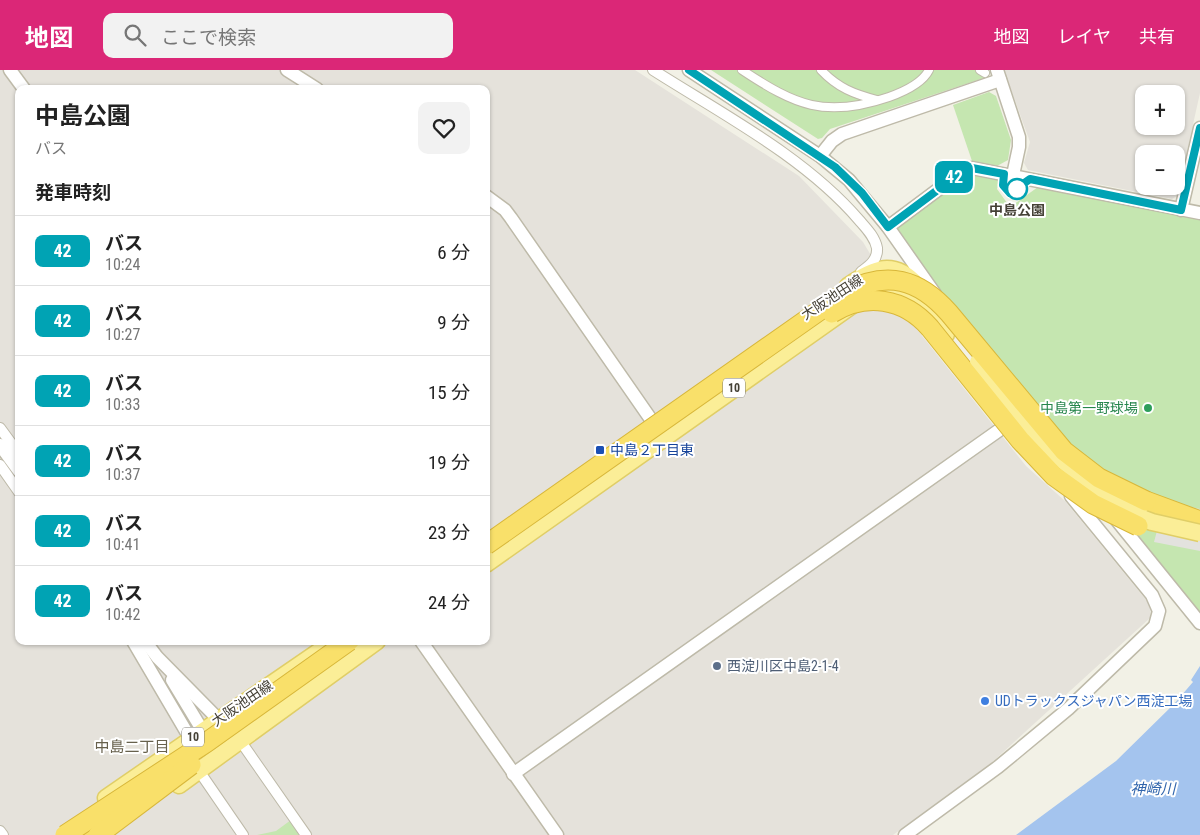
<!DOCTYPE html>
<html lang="ja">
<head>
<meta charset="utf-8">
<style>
  body { margin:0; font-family:"Roboto Condensed","Noto Sans JP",sans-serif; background:#f2f2f2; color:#222; height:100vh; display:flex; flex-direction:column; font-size:19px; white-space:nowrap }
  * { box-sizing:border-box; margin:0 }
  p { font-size:16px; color:#767676 }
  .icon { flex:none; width:28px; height:28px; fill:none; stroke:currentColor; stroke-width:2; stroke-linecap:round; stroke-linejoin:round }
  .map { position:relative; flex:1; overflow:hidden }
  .details { position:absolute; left:15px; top:15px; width:475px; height:560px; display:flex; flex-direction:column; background:#fff; border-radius:10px; box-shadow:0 1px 4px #0004 }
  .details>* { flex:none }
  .badge { padding:0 10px; border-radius:8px; font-size:18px; line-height:32px }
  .controls { position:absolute; left:1135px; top:15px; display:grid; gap:10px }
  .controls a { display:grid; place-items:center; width:50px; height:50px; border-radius:10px; background:#fff; box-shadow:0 1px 4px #0004; font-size:25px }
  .map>.badge { position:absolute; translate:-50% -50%; box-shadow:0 0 0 2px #fff }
  h2 { padding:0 20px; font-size:19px; line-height:45px }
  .round { display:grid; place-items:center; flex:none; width:52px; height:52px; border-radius:10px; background:#f2f2f2 }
  .head { display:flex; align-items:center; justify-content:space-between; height:85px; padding:0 20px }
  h1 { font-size:24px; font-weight:700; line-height:38px }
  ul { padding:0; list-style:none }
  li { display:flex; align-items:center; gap:15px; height:70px; padding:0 20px; border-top:1px solid #e0e0e0 }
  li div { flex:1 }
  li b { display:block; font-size:19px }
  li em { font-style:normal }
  li .badge { min-width:55px; font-weight:700; text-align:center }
  header { display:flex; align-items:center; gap:30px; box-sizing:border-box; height:70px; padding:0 25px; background:#db2777; color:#fff }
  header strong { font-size:24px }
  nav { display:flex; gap:28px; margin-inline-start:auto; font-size:18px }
  .search { width:350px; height:45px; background:#f2f2f2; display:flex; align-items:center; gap:12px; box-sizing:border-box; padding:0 18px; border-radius:10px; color:#767676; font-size:19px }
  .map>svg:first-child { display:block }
  .industrial { fill:#e5e2db; fill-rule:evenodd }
  .green { fill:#c5e6b0 }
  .parking { fill:#e3e2de }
  .water { fill:#a4c4ee }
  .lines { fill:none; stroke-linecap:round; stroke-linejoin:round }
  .pedestrian-casing { stroke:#bebaa9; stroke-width:10 }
  .minor-casing { stroke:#bebaa9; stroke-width:12 }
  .tertiary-casing { stroke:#bebaa9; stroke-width:15 }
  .primary-casing { stroke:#e0ce67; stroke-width:19 }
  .motorway-casing { stroke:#d8b73a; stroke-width:21 }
  .pedestrian { stroke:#fff; stroke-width:8 }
  .minor { stroke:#fff; stroke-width:10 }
  .tertiary { stroke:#fff; stroke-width:12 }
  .primary { stroke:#fbee97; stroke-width:16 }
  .motorway { stroke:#f9e06a; stroke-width:19 }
  .primary-bridge-casing { stroke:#e0ce67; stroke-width:19; stroke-linecap:butt }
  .motorway-bridge-casing { stroke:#d8b73a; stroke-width:21; stroke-linecap:butt }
  .primary-bridge { stroke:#fbee97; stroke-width:16 }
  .motorway-bridge { stroke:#f9e06a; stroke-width:19 }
  .line-casing { stroke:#fff; stroke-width:11 }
  .line { stroke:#00a3b4; stroke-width:8 }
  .stop-dot { fill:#fff; stroke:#00a3b4; stroke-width:2.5 }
  .leisure-dot { fill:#2e9e5b; stroke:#fff; stroke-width:2 }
  .transit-dot { fill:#1a4fb4; stroke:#fff; stroke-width:2 }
  .service-dot { fill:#5c6f8a; stroke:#fff; stroke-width:2 }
  .shop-dot { fill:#3f7fe0; stroke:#fff; stroke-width:2 }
  .labels { text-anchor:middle; stroke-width:4; stroke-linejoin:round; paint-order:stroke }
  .shield { fill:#fff; stroke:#7d7a72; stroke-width:1 }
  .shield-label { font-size:12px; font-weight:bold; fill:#454136 }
  .stop-label { font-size:14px; font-weight:bold; fill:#454136; stroke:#fff }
  .street-label { font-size:14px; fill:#454136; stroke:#fff }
  .leisure-label { font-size:14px; fill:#27864d; stroke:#fff; text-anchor:end }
  .transit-label { font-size:14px; fill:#164399; stroke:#fff; text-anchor:start }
  .service-label { font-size:14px; fill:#4e5e75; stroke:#fff; text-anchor:start }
  .shop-label { font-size:14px; fill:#366cbe; stroke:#fff; text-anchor:start }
  .neighbourhood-label { font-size:15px; fill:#67614d; stroke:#fff }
  .water-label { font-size:15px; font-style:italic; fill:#3266ad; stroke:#fff }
</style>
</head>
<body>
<header>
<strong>地図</strong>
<div class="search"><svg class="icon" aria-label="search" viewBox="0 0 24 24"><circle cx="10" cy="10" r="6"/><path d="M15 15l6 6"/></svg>ここで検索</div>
<nav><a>地図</a><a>レイヤ</a><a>共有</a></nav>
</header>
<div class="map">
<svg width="1200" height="765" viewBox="0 0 1200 765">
  <rect width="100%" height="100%" fill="#f2f1e6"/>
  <!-- industrial -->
  <g class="industrial">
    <path d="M0 0H635L799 106 863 172 911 252 1026 396 1065 431 1151 536 1150 548 989 695 893 765H0ZM19 19H486V571H19Z"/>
    <path d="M1004 0H1200V23L1177 126 1172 129 1028 100 1024 93 1030 72ZM1144 24H1176V56H1144ZM1144 84H1176V116H1144Z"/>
  </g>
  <!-- green -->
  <g class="green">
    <polygon points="711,0 987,0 984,8 830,59 822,68 818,69"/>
    <polygon points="989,22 996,26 1011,70 1008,90 997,96 972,91 953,35"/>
    <polygon points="970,102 999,108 997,119 1010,137 1038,117 1200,147 1200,548 910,183 897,161 899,156"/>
    <polygon points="291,750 302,765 257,765 276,761"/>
  </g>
  <!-- parking -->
  <polygon class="parking" points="1165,431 1200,439 1200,481 1154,472"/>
  <!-- water -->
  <polygon class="water" points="1200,596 1200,765 1016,765 1116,691 1174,634 1193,612 1191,610"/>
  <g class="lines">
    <defs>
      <g id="pedestrian">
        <path d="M742 0C795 35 825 49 889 27 903 22 922 14 929 0"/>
        <path d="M821 0C838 18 854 24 877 30"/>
        <polyline points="980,0 985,3"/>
      </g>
      <g id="minor">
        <path d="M653 0C722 44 805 87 859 150 866 158 875 167 877 178 878 190 869 196 861 202"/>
        <polyline points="0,358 19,384"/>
        <polyline points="0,395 19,422"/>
        <polyline points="239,669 306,765"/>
        <polyline points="197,698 243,765"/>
        <polyline points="0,761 3,765"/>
      </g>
      <g id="tertiary">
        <polyline points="10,0 24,19"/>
        <polyline points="287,0 317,19"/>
        <polyline points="689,0 820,86 849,110 888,157 935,224"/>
        <polyline points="997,0 1019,67 1019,77 1013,105"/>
        <polyline points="820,86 832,71 842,64 1000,10"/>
        <polyline points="486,126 505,140 511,148 659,361"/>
        <polyline points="1181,140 1200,58"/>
        <polyline points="888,157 963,101 972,98 1200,143"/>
        <polyline points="0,375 19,401"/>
        <polyline points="1115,448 1200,553"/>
        <polyline points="133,571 190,668"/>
        <polyline points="145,571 157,587 226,657"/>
        <polyline points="421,571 557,765"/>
        <polyline points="172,610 207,668"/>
        <polyline points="513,704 1005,356"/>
        <polyline points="905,765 998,697 1068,639 1155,556 1159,541 1152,525 1071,426"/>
      </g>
      <g id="primary">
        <path d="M848 216C874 198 894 189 918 216"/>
        <path d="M486 494 868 224C910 208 922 235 946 264"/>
        <polyline points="179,715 377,571"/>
        <polyline points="106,728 321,580"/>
      </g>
      <g id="motorway">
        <polyline points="1146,431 1200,451"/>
        <polyline points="83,765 112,745"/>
      </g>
    </defs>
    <!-- pedestrian casing -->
    <use href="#pedestrian" class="pedestrian-casing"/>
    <!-- minor casing -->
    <use href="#minor" class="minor-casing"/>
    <!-- tertiary casing -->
    <use href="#tertiary" class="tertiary-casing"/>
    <!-- primary casing -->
    <use href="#primary" class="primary-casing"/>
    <!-- motorway casing -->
    <use href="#motorway" class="motorway-casing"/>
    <!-- pedestrian -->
    <use href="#pedestrian" class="pedestrian"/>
    <!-- minor -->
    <use href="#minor" class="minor"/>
    <!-- tertiary -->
    <use href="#tertiary" class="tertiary"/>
    <!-- primary -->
    <use href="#primary" class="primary"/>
    <!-- motorway -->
    <use href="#motorway" class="motorway"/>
    <defs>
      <g id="primary-bridge">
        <path d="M978 292C1026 353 1065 409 1139 439"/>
        <polyline points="1123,441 1152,452 1200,463"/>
      </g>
      <g id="motorway-bridge">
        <path d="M832 243C866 222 904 228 930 258L1020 370 1054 406 1093 434 1138 456"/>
        <path d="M486 475 846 222C887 200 919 209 949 243L1064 381 1099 408 1146 431"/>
        <polyline points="65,765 207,672 349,571"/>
        <polyline points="98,765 191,695"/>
      </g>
    </defs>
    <!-- primary-bridge casing -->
    <use href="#primary-bridge" class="primary-bridge-casing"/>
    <!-- motorway-bridge casing -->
    <use href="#motorway-bridge" class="motorway-bridge-casing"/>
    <!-- primary-bridge -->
    <use href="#primary-bridge" class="primary-bridge"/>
    <!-- motorway-bridge -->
    <use href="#motorway-bridge" class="motorway-bridge"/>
  </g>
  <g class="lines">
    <defs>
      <polyline id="line" points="689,0 835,97 862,123 888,157 963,101 972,98 1004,104 1003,115 1010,123 1030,109 1181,140 1200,58"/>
    </defs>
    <!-- line casing -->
    <use href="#line" class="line-casing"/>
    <!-- line -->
    <use href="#line" class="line"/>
  </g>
  <!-- markers -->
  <circle class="stop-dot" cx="1017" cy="119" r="10"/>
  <circle class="leisure-dot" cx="1148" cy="338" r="5"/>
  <rect class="transit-dot" x="595" y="375" width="10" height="10" rx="2.5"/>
  <circle class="service-dot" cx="717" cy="596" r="5"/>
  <circle class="shop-dot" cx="985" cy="631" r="5"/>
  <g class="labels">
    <!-- shield labels -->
    <g class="shield">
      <rect x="723" y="308.5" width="22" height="19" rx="4"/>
      <rect x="182" y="657.5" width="22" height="19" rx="4"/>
    </g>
    <g class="shield-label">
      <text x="734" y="322">10</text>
      <text x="193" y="671">10</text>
    </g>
    <!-- stop labels -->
    <g class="stop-label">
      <text x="1017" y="145">中島公園</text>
    </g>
    <!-- street labels -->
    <g class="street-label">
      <text transform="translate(832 227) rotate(-33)" y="5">大阪池田線</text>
      <text transform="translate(242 633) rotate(-34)" y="5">大阪池田線</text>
    </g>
    <!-- leisure labels -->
    <g class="leisure-label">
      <text x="1138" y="343">中島第一野球場</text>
    </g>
    <!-- transit labels -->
    <g class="transit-label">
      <text x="610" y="385">中島２丁目東</text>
    </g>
    <!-- service labels -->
    <g class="service-label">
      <text x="727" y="601">西淀川区中島2-1-4</text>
    </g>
    <!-- shop labels -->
    <g class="shop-label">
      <text x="995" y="636">UDトラックスジャパン西淀工場</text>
    </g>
    <!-- neighbourhood labels -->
    <g class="neighbourhood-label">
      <text x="132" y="682">中島二丁目</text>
    </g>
    <!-- water labels -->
    <g class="water-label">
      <text x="1153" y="724">神崎川</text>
    </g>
  </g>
</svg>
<div class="controls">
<a>+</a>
<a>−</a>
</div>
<b class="badge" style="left:954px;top:107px;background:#00a3b4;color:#fff">42</b>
<section class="details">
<div class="head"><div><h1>中島公園</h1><p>バス</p></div><a class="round"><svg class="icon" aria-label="heart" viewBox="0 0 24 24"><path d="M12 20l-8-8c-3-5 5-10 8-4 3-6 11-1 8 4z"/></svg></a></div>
<h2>発車時刻</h2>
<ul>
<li><span class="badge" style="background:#00a3b4;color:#fff">42</span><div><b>バス</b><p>10:24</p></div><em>6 分</em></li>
<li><span class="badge" style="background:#00a3b4;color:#fff">42</span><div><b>バス</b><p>10:27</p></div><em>9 分</em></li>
<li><span class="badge" style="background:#00a3b4;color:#fff">42</span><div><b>バス</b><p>10:33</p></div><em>15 分</em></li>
<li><span class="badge" style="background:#00a3b4;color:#fff">42</span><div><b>バス</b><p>10:37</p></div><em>19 分</em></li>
<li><span class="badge" style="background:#00a3b4;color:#fff">42</span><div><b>バス</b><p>10:41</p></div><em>23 分</em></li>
<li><span class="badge" style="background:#00a3b4;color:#fff">42</span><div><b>バス</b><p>10:42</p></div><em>24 分</em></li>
</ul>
</section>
</div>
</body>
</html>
